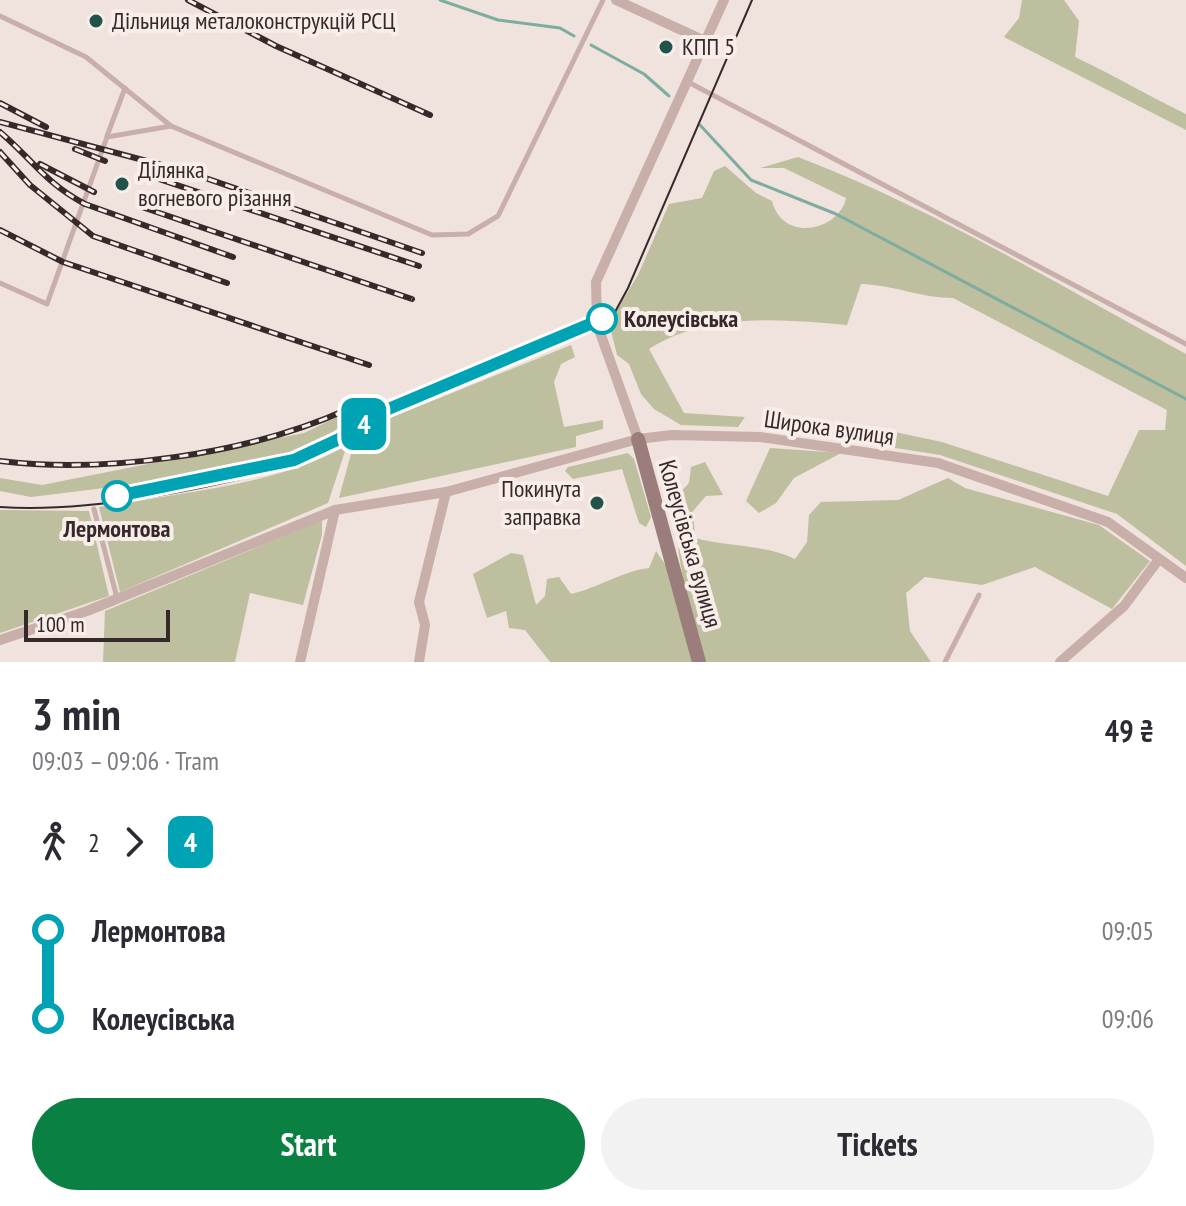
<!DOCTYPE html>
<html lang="en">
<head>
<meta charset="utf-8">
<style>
  body { margin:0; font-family:"PT Sans Narrow",sans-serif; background:#f2f2f3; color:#2b2b33; height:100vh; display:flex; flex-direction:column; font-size:30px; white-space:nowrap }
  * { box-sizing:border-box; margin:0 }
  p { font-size:26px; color:#7c7c81 }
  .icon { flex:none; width:44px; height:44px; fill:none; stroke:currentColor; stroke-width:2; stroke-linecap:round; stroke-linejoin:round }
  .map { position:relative; height:662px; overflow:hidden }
  .details { display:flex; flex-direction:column; background:#fff; flex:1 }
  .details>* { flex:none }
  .badge { padding:0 16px; border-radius:12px; font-size:28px; line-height:52px }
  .scale { position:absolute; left:24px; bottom:20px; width:146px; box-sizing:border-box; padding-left:8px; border:4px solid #362929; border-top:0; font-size:22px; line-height:28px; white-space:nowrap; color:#362929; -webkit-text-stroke:6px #f8ede9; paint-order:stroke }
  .map>.badge { position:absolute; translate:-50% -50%; box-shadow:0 0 0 4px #fff }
  .legs { display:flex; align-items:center; gap:12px; height:88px; padding:0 32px; font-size:26px }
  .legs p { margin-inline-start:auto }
  .overview { display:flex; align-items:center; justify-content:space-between; height:136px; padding:0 32px }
  h1 { font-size:44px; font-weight:600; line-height:60px }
  .primary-button { display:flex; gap:16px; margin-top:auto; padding:16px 32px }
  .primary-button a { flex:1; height:92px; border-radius:48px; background:#0b8043; color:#fff; font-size:32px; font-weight:600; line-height:92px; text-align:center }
  .primary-button a+a { background:#f2f2f3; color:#2b2b33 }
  ul { padding:0 32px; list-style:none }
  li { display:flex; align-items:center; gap:28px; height:88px; font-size:30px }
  li i { display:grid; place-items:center; width:12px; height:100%; margin:0 10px; background:currentColor }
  li i::after { content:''; width:20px; height:20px; margin:-10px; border:6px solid; border-radius:50%; background:#fff }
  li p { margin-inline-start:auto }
  li:first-child i { background:linear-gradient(#0000 50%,currentColor 0) }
  li:last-child i { background:linear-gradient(currentColor 50%,#0000 0) }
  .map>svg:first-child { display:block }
  .green { fill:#bdbf9e }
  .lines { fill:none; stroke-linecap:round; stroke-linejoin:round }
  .stream { stroke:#7daca0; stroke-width:3 }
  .lane { stroke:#c8afa9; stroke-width:5 }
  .street { stroke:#c8afa9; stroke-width:10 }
  .secondary { stroke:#9b7d7b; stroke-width:14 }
  .tram { stroke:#362929; stroke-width:2 }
  .rail-casing { stroke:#362929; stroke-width:6 }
  .rail { stroke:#f8ede9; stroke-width:3; stroke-dasharray:9; stroke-linecap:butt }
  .line-1-casing { stroke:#fff; stroke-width:18 }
  .line-1 { stroke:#00a3b4; stroke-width:12 }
  .poi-dot { fill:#215449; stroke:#f8ede9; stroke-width:3 }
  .stop-1-dot { fill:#fff; stroke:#00a3b4; stroke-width:4 }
  .labels { text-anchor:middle; stroke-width:8; stroke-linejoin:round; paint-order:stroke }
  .poi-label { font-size:24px; fill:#362929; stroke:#f8ede9; text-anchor:start }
  .stop-label { font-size:24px; font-weight:bold; fill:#362929; stroke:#f8ede9; text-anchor:start }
  .street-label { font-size:24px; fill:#362929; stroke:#f8ede9 }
</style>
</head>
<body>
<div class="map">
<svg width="1186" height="662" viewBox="0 0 1186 662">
  <rect width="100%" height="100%" fill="#f0e2dd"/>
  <!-- green -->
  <g class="green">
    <path d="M1022 0H1064L1079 21 1075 57C1114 75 1148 96 1186 114V130L1004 37 1019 18Z"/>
    <path d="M798 157C934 209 1059 285 1186 354V566L1117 514 940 455 781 430 770 419 871 427 942 442 1108 496 1139 430H1165L1167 410 953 298C921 298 894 285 861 284L847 325C780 319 707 312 649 349L684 413 745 417 738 427 681 425 654 409 641 394 629 364 617 355 609 323 638 275 669 204 702 198 714 171 725 166 756 193 772 201C783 244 840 230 846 198L784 168H760Z"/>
    <polygon points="571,345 575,357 561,364 554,382 564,427 603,420 603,429 576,436 576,447 339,498 355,439 390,418"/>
    <polygon points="356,408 352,426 329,441 285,455 169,480 31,497 0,491 0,478 42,485 304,433"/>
    <path d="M347 445 328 503 120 592 99 507C176 493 281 485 347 445Z"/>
    <polygon points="770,448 841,453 794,478 776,503 759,513 746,501"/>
    <polygon points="628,453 634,459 651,517 646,527 639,523 622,469 573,479 565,471 568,467"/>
    <path d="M705 462 723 495 706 496 693 511 695 538C728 547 764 544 795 559L807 542 809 515 821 502 898 500 948 478 965 488 1099 525 1150 561 1112 609 1035 567 982 585 925 577 906 593 910 631 931 662H704C689 604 674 558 676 497L689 483 691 467Z"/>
    <polygon points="0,510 89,511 109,596 0,633"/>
    <polygon points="322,520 322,535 303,605 250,593 235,662 103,662 105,611"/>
    <path d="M656 551 667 567 692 662H550L525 630 509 628 506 611 487 618 473 574 511 553 523 555 536 605 545 596 547 579 559 577 571 594C598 588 622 571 649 568Z"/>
  </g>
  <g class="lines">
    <!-- stream -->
    <g class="stream">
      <polyline points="440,0 498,20 560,28 574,36"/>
      <polyline points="591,45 644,74 669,96"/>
      <polyline points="700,125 751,180 836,214 1186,399"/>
    </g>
    <!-- lane -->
    <g class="lane">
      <polyline points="0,16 86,57 171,126 432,235 468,234 498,216 603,0"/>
      <polyline points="688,82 1186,344"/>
      <polyline points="107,136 125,88"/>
      <polyline points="0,283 47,304 107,137 171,126"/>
      <polyline points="94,509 117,598"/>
      <polyline points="945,662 979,595"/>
    </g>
    <!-- street -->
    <g class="street">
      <polyline points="616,0 705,41"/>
      <polyline points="638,439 597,324 596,282 724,0"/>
      <polyline points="0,640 87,611 335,510 446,492 638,439 672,435 760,437 938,463 1108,522 1186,578"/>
      <polyline points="300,662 335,510"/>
      <polyline points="419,662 425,625 419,602 446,492"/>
      <polyline points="1060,662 1124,606 1159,559"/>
    </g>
    <!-- secondary -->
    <polyline class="secondary" points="638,439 699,662"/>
    <!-- tram -->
    <path class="tram" d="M0 507C91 513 207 489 295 465L320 455 388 414 598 329 615 312 628 288 752 0"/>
    <defs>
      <g id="rail">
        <polyline points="188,0 276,46 430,115"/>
        <polyline points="0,103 46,127"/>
        <polyline points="0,122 188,172 422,253"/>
        <path d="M0 132C32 159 45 183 85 204L233 257"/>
        <polyline points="75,149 105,161"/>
        <polyline points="0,152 30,185 93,236 227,283"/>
        <polyline points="40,164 94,192"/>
        <polyline points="150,176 419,266"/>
        <polyline points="139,206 412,299"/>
        <polyline points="0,230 63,262 369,365"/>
        <path d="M0 461C106 474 248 454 346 410"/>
      </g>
    </defs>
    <!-- rail casing -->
    <use href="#rail" class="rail-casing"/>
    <!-- rail -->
    <use href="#rail" class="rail"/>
  </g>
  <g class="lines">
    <defs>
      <polyline id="line-1" points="117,496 294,460 337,440 386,410 602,319"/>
    </defs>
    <!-- line-1 casing -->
    <use href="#line-1" class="line-1-casing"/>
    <!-- line-1 -->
    <use href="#line-1" class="line-1"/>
  </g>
  <!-- markers -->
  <g class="poi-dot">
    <circle cx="96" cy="21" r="8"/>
    <circle cx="666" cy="47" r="8"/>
    <circle cx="122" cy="184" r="8"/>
    <circle cx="597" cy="503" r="8"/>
  </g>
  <g class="stop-1-dot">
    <circle cx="602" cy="319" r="14"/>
    <circle cx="117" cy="496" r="14"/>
  </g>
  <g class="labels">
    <!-- poi labels -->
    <g class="poi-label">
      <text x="112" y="29">Дільниця металоконструкцій РСЦ</text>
      <text x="682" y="55">КПП 5</text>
      <text x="138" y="178">Ділянка<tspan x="138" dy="28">вогневого різання</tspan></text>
      <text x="581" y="497" text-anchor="end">Покинута<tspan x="581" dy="28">заправка</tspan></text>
    </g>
    <!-- stop labels -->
    <g class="stop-label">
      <text x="624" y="327">Колеусівська</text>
      <text x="117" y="537" text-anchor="middle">Лермонтова</text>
    </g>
    <!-- street labels -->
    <g class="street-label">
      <text transform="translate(829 428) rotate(8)" y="8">Широка вулиця</text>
      <text transform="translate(690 544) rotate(74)" y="8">Колеусівська вулиця</text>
    </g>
  </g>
</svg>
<div class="scale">100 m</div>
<b class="badge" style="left:364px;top:424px;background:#00a3b4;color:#fff">4</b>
</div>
<section class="details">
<div class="overview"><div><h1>3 min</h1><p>09:03 – 09:06 · Tram</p></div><b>49 ₴</b></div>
<div class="legs"><svg class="icon" aria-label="walk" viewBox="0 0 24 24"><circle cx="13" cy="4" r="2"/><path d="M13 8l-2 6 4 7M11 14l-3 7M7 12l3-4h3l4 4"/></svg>2<svg class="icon" aria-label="forward" viewBox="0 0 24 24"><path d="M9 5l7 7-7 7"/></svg><b class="badge" style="background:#00a3b4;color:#fff">4</b></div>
<ul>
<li><i style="color:#00a3b4"></i><b>Лермонтова</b><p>09:05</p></li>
<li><i style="color:#00a3b4"></i><b>Колеусівська</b><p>09:06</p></li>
</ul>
<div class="primary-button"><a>Start</a><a>Tickets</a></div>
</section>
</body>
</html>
